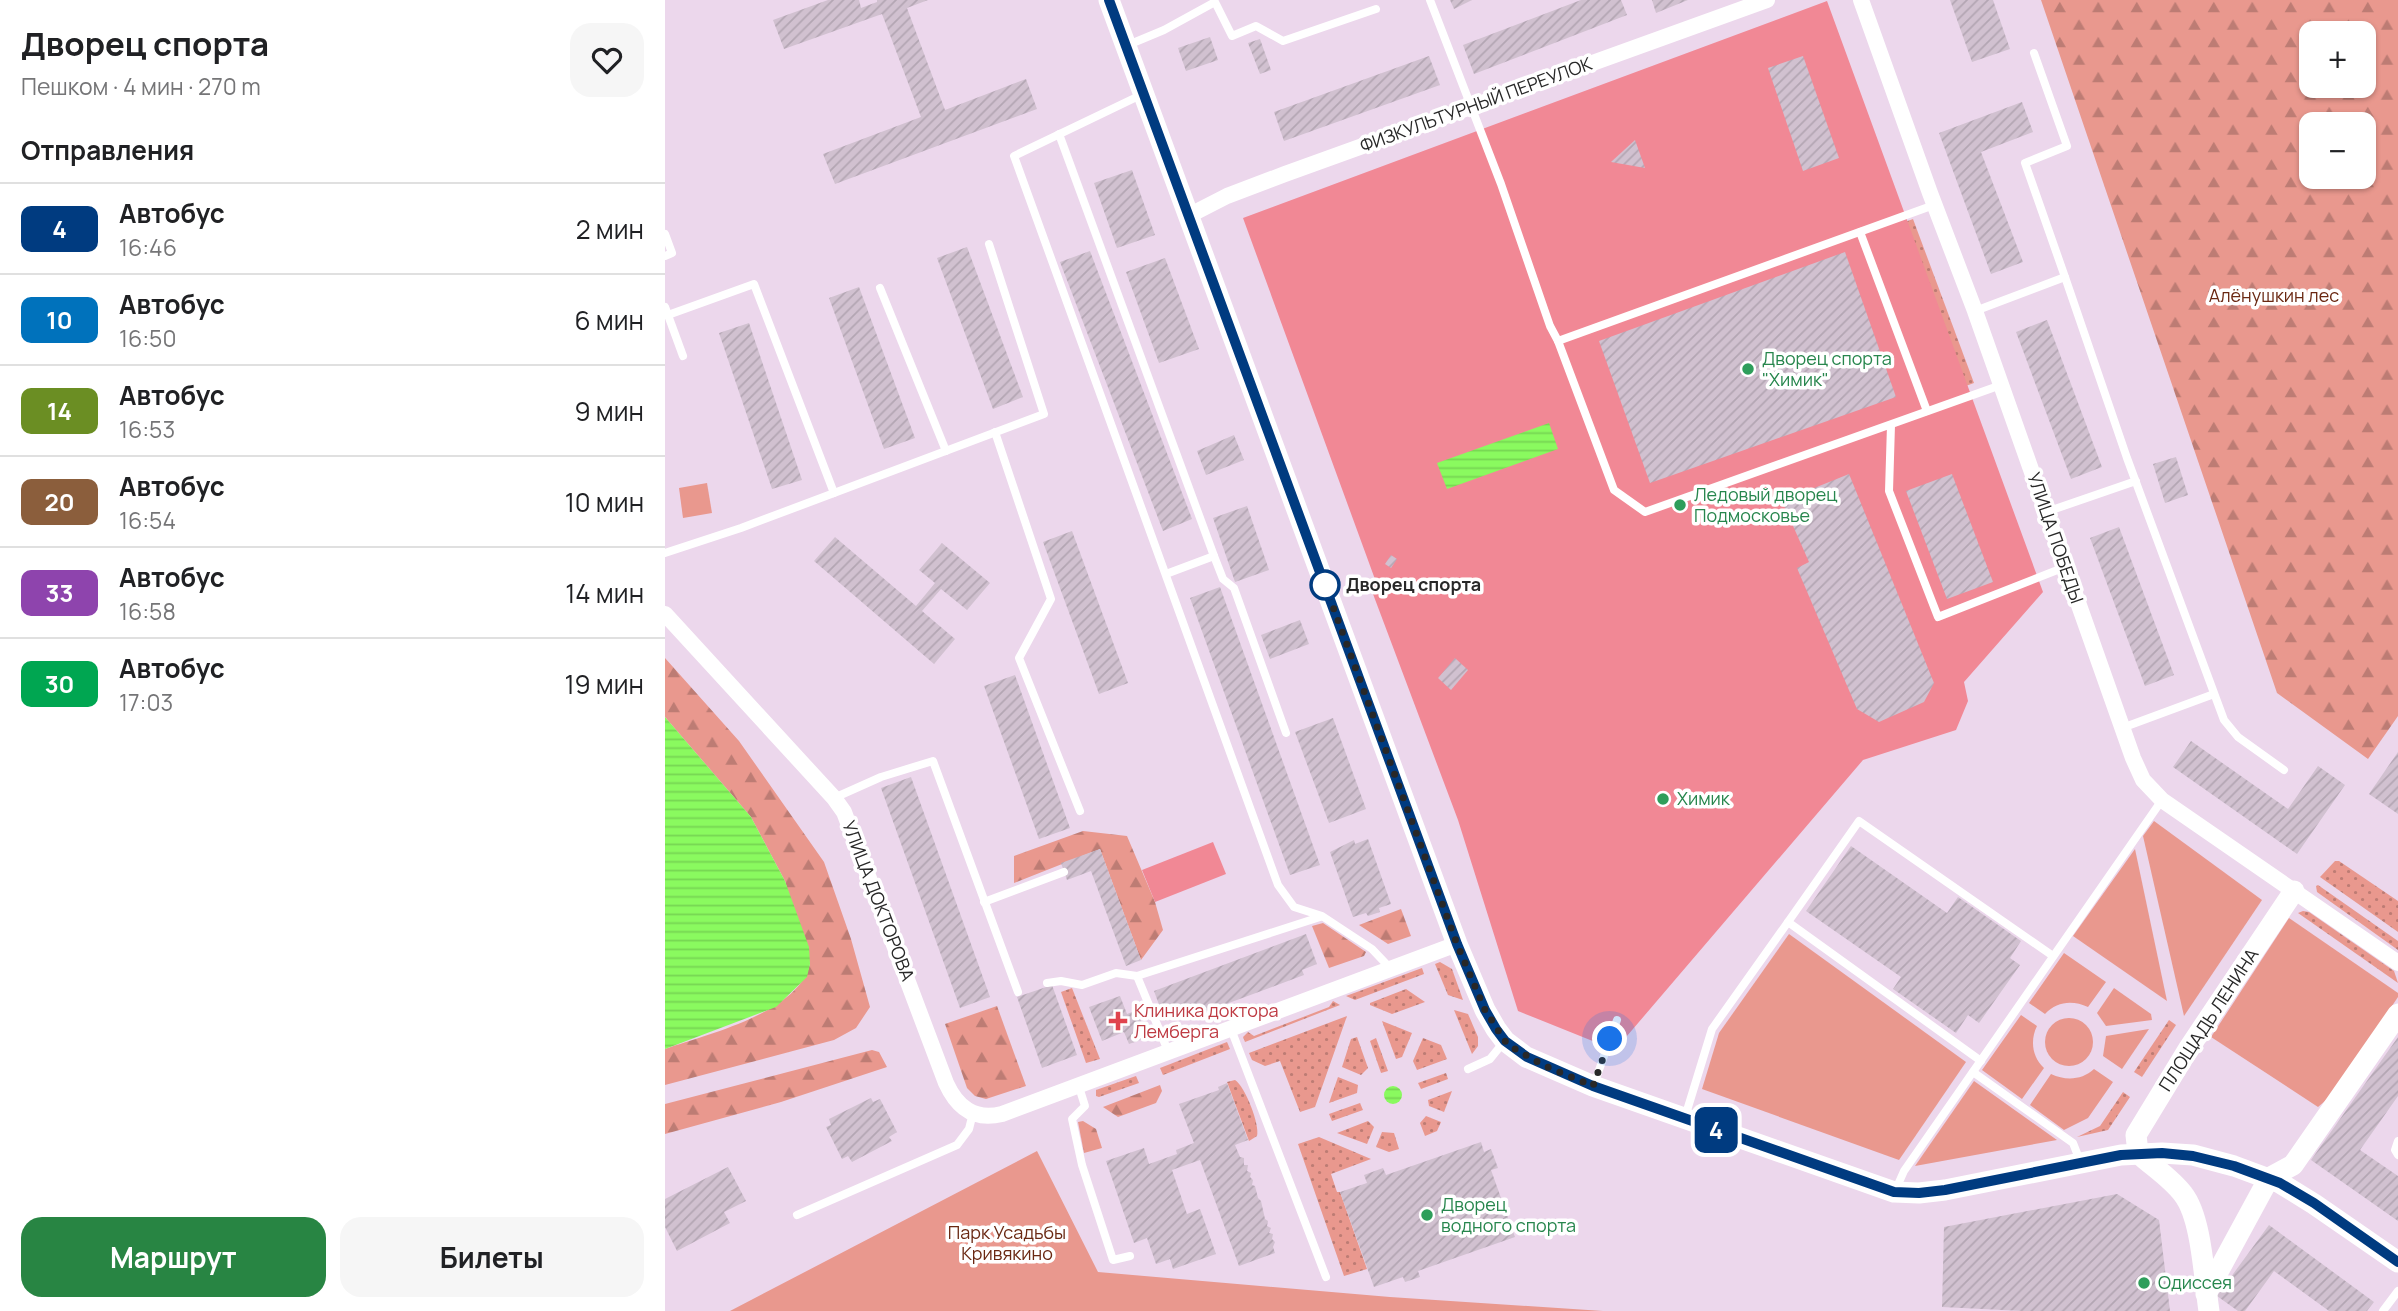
<!DOCTYPE html>
<html lang="ru">
<head>
<meta charset="utf-8">
<style>
  body { margin:0; font-family:Manrope,sans-serif; background:#f6f6f6; color:#202124; height:100vh; display:flex; flex-direction:column; font-size:26px; white-space:nowrap }
  * { box-sizing:border-box; margin:0 }
  p { font-size:23px; color:#757577 }
  .icon { flex:none; width:38px; height:38px; fill:none; stroke:currentColor; stroke-width:2; stroke-linecap:round; stroke-linejoin:round }
  .map { position:relative; flex:1; overflow:hidden }
  .panel { display:flex; flex-direction:column; background:#fff; width:665px }
  .panel>* { flex:none }
  .badge { padding:0 14px; border-radius:10px; font-size:24px; line-height:46px }
  .buttons { position:absolute; left:1634px; top:21px; display:grid; gap:14px }
  .buttons a { display:grid; place-items:center; width:77px; height:77px; border-radius:14px; background:#fff; box-shadow:0 2px 5px #0004; font-size:35px }
  .you { position:absolute; width:35px; height:35px; margin:-18px; border:5px solid #fff; border-radius:50%; background:#1a73e8; box-shadow:0 0 0 10px #1a73e833 }
  .map>.badge { position:absolute; translate:-50% -50%; box-shadow:0 0 0 4px #fff }
  h2 { padding:0 21px; font-size:26px; line-height:63px }
  .round { display:grid; place-items:center; flex:none; width:74px; height:74px; border-radius:21px; background:#f6f6f6 }
  .headline { display:flex; align-items:center; justify-content:space-between; height:119px; padding:0 21px }
  h1 { font-size:33px; font-weight:700; line-height:52px }
  .primary-button { display:flex; gap:14px; margin-top:auto; padding:14px 21px }
  .primary-button a { flex:1; height:80px; border-radius:21px; background:#288543; color:#fff; font-size:28px; font-weight:700; line-height:80px; text-align:center }
  .primary-button a+a { background:#f6f6f6; color:#202124 }
  ul { padding:0; list-style:none }
  li { display:flex; align-items:center; gap:21px; height:91px; padding:0 21px; border-top:2px solid #e0e0e0 }
  li div { flex:1 }
  li b { display:block; font-size:26px }
  li em { font-style:normal }
  li .badge { min-width:77px; font-weight:700; text-align:center }
  main { display:flex; flex:1; min-height:0 }
  .map>svg:first-child { display:block }
  .grass { fill:url(#grass-dots) }
  .forest { fill:url(#forest-firs); fill-rule:evenodd }
  .park { fill:#e9988e }
  .pitch { fill:#f18895 }
  .water { fill:url(#water-rules) }
  .building { fill:url(#building-hatch) }
  .lines { fill:none; stroke-linecap:round; stroke-linejoin:round }
  .lane { stroke:#fff; stroke-width:8 }
  .street { stroke:#fff; stroke-width:16 }
  .secondary { stroke:#fff; stroke-width:21 }
  .line-casing { stroke:#fff; stroke-width:16 }
  .line { stroke:#003b80; stroke-width:10 }
  .walk { stroke:#282828; stroke-width:7; stroke-dasharray:0 12.6 }
  .leisure-dot { fill:#2e9e5b; stroke:#fff; stroke-width:2.5 }
  .stop-dot { fill:#fff; stroke:#003b80; stroke-width:3.5 }
  .health-dot { fill:#e0444e; stroke:#fff; stroke-width:2.5 }
  .labels { text-anchor:middle; stroke-width:7; stroke-linejoin:round; paint-order:stroke }
  .street-label { font-size:18px; fill:#282828; stroke:#fff }
  .park-label { font-size:18px; fill:#6a2812; stroke:#fff }
  .leisure-label { font-size:18px; fill:#27864d; stroke:#fff; text-anchor:start }
  .stop-label { font-size:18px; font-weight:bold; fill:#282828; stroke:#fff; text-anchor:start }
  .health-label { font-size:18px; fill:#be3a42; stroke:#fff; text-anchor:start }
</style>
</head>
<body>
<main>
<section class="panel">
<div class="headline"><div><h1>Дворец спорта</h1><p>Пешком · 4 мин · 270 m</p></div><a class="round"><svg class="icon" aria-label="heart" viewBox="0 0 24 24"><path d="M12 20l-8-8c-3-5 5-10 8-4 3-6 11-1 8 4z"/></svg></a></div>
<h2>Отправления</h2>
<ul>
<li><span class="badge" style="background:#003b80;color:#fff">4</span><div><b>Автобус</b><p>16:46</p></div><em>2 мин</em></li>
<li><span class="badge" style="background:#0072bc;color:#fff">10</span><div><b>Автобус</b><p>16:50</p></div><em>6 мин</em></li>
<li><span class="badge" style="background:#6b8e23;color:#fff">14</span><div><b>Автобус</b><p>16:53</p></div><em>9 мин</em></li>
<li><span class="badge" style="background:#8b5e3c;color:#fff">20</span><div><b>Автобус</b><p>16:54</p></div><em>10 мин</em></li>
<li><span class="badge" style="background:#8e44ad;color:#fff">33</span><div><b>Автобус</b><p>16:58</p></div><em>14 мин</em></li>
<li><span class="badge" style="background:#00a651;color:#fff">30</span><div><b>Автобус</b><p>17:03</p></div><em>19 мин</em></li>
</ul>
<div class="primary-button"><a>Маршрут</a><a>Билеты</a></div>
</section>
<div class="map">
<svg width="1733" height="1311" viewBox="0 0 1733 1311">
  <defs>
    <pattern id="grass-dots" width="8" height="8" patternUnits="userSpaceOnUse" patternTransform="scale(1.75)"><rect width="8" height="8" fill="#e9988e"/><path d="M2 2h.1M6 6h.1" fill="none" stroke="#bd7c74" stroke-width="1.8" stroke-linecap="round"/></pattern>
    <pattern id="forest-firs" width="22" height="20" patternUnits="userSpaceOnUse" patternTransform="scale(1.75)"><rect width="22" height="20" fill="#e9988e"/><path d="M5 1l3.5 6h-7zM16 11l3.5 6h-7z" fill="#bd7c74"/></pattern>
    <pattern id="water-rules" width="6" height="5" patternUnits="userSpaceOnUse" patternTransform="scale(1.75)"><rect width="6" height="5" fill="#8afa5f"/><path d="M0 2.5h6" fill="none" stroke="#77d653"/></pattern>
    <pattern id="building-hatch" width="6" height="6" patternUnits="userSpaceOnUse" patternTransform="scale(1.75)"><rect width="6" height="6" fill="#d1c1d0"/><path d="M-1 1l2-2M0 6l6-6M5 7l2-2" fill="none" stroke="#b3a6b3"/></pattern>
  </defs>
  <rect width="100%" height="100%" fill="#ecd7ec"/>
  <!-- grass -->
  <g class="grass">
    <polygon points="1248,219 1309,383 1276,395 1216,231"/>
    <polygon points="1670,861 1674,861 1733,901 1733,932 1655,877"/>
    <polygon points="1653,885 1733,941 1733,950 1652,892 1651,886"/>
    <polygon points="1638,911 1644,912 1729,971 1733,983 1633,913"/>
    <polygon points="775,962 787,969 798,1000 783,995 770,964"/>
    <polygon points="757,968 759,974 690,1000 681,996"/>
    <polygon points="407,988 435,1059 421,1063 396,992"/>
    <polygon points="741,989 760,1002 727,1014 705,1005 705,1003"/>
    <polygon points="668,1001 675,1005 580,1042 578,1037 583,1032 589,1036 664,1007"/>
    <polygon points="789,1010 803,1014 813,1037 813,1046 807,1054"/>
    <polygon points="682,1016 650,1107 635,1112 615,1061 600,1066 587,1060 584,1053"/>
    <polygon points="1504,1020 1511,1025 1477,1077 1469,1072"/>
    <polygon points="717,1021 747,1033 737,1057 731,1059"/>
    <polygon points="692,1037 703,1068 696,1075 677,1067 686,1039"/>
    <polygon points="711,1038 723,1071 716,1073 705,1041"/>
    <polygon points="758,1038 776,1045 782,1059 752,1070 748,1061"/>
    <polygon points="562,1042 565,1049 498,1075 495,1068"/>
    <polygon points="781,1073 783,1079 756,1089 753,1083"/>
    <polygon points="471,1076 474,1083 434,1097 431,1096 431,1090"/>
    <polygon points="673,1077 693,1085 692,1093 664,1103"/>
    <path d="M570 1080C580 1086 595 1125 592 1136L584 1141 562 1082Z"/>
    <polygon points="787,1091 779,1112 764,1106 763,1100"/>
    <polygon points="1458,1092 1465,1097 1443,1130 1412,1137 1435,1126"/>
    <polygon points="695,1103 698,1110 667,1121 664,1114"/>
    <polygon points="761,1116 776,1122 772,1131 760,1136 755,1123"/>
    <polygon points="703,1121 709,1127 702,1144 672,1133"/>
    <polygon points="717,1132 729,1133 734,1149 724,1152 711,1147"/>
    <polygon points="654,1137 706,1159 666,1174 672,1192 675,1192 702,1269 679,1276 633,1144"/>
  </g>
  <!-- forest -->
  <g class="forest">
    <path d="M1376 0H1733V716L1703 759 1612 693ZM1647 33H1699V86H1647ZM1647 124H1699V177H1647Z"/>
    <path d="M0 658 74 741 159 862 186 939 205 1007 191 1028 169 1040 0 1085V1049C43 1034 133 1013 145 964L120 881 86 817 0 717Z"/>
    <polygon points="418,831 462,836 490,902 498,930 476,960 435,849 349,883 349,856"/>
    <polygon points="736,909 746,936 723,944 694,925"/>
    <polygon points="658,923 701,952 699,956 664,968 647,926"/>
    <polygon points="332,1006 361,1086 321,1099 310,1096 302,1088 280,1024"/>
    <polygon points="207,1050 214,1052 222,1067 116,1102 0,1134 0,1104"/>
    <polygon points="495,1085 497,1091 491,1103 453,1117 438,1107"/>
    <polygon points="418,1121 431,1129 437,1148 419,1153 413,1122"/>
  </g>
  <!-- park -->
  <g class="park">
    <polygon points="42,483 47,513 18,518 14,488"/>
    <polygon points="1489,821 1597,900 1519,1016 1478,836"/>
    <polygon points="1470,849 1502,1001 1408,936"/>
    <polygon points="1624,918 1733,993 1733,997 1667,1095 1653,1107 1546,1037"/>
    <polygon points="1124,934 1301,1062 1234,1160 1037,1089 1054,1033"/>
    <path d="M1399 953 1441 982 1423 1007C1408 1000 1392 1001 1380 1014L1364 1003Z"/>
    <polygon points="1449,988 1486,1014 1487,1020 1441,1026 1432,1013"/>
    <path d="M1356 1015 1372 1026C1365 1040 1367 1057 1379 1068L1357 1099 1317 1070Z"/>
    <circle cx="1404" cy="1042" r="24"/>
    <polygon points="1484,1029 1457,1069 1438,1056 1441,1036"/>
    <path d="M1429 1069 1448 1082 1423 1118 1399 1130 1365 1105 1386 1074C1401 1081 1417 1080 1429 1069Z"/>
    <polygon points="1309,1081 1392,1140 1250,1166"/>
    <polygon points="372,1151 433,1272 725,1297 938,1311 65,1311"/>
  </g>
  <!-- pitch -->
  <g class="pitch">
    <polygon points="1162,1 1378,592 1299,682 1303,701 1291,730 1198,760 950,1050 853,1011 793,820 705,586 711,582 578,218"/>
    <polygon points="548,842 561,874 490,902 477,870"/>
  </g>
  <!-- water -->
  <g class="water">
    <polygon points="884,423 893,449 782,489 772,463"/>
    <polygon points="0,717 86,817 120,881 144,947 145,964 142,977 111,1007 0,1049"/>
    <circle cx="728" cy="1095" r="9"/>
  </g>
  <!-- building -->
  <g class="building">
    <polygon points="163,0 194,0 196,8 212,2 212,0 263,0 242,8 280,110 361,79 372,109 170,184 158,154 256,117 217,14 119,49 108,20"/>
    <polygon points="785,0 807,0 789,9"/>
    <polygon points="916,0 956,0 962,15 809,74 798,45"/>
    <polygon points="987,0 1023,0 991,13"/>
    <polygon points="1285,0 1328,0 1345,49 1307,62"/>
    <polygon points="545,37 553,60 521,71 513,48"/>
    <polygon points="595,39 606,70 595,74 583,43"/>
    <polygon points="764,56 775,85 619,141 609,112"/>
    <polygon points="1138,56 1174,158 1138,171 1103,68"/>
    <polygon points="1357,102 1368,132 1316,152 1358,262 1326,274 1274,133"/>
    <polygon points="970,140 980,168 946,162"/>
    <polygon points="467,170 490,235 452,248 429,183"/>
    <polygon points="302,247 358,397 328,409 272,258"/>
    <polygon points="425,251 527,519 498,531 395,262"/>
    <polygon points="1180,252 1231,397 985,483 934,341"/>
    <polygon points="500,258 534,349 494,363 461,272"/>
    <polygon points="194,287 250,438 219,449 164,298"/>
    <polygon points="1382,320 1437,467 1406,479 1351,332"/>
    <polygon points="84,323 137,480 107,489 54,333"/>
    <polygon points="569,435 579,460 541,475 532,451"/>
    <polygon points="1511,457 1523,495 1500,503 1488,464"/>
    <polygon points="1184,474 1269,683 1259,702 1214,722 1192,709 1132,568 1144,562 1117,501"/>
    <polygon points="1287,474 1328,582 1282,599 1241,491"/>
    <polygon points="582,506 604,570 570,582 548,518"/>
    <polygon points="1454,527 1509,675 1480,686 1425,538"/>
    <polygon points="407,531 463,683 434,694 378,542"/>
    <polygon points="170,537 251,606 270,583 254,570 277,543 325,583 302,610 276,589 257,611 290,639 269,664 149,561"/>
    <polygon points="726,555 732,559 726,568 720,564"/>
    <polygon points="555,587 655,865 625,875 525,598"/>
    <polygon points="635,620 644,644 605,659 596,635"/>
    <polygon points="790,658 803,670 786,690 773,678"/>
    <polygon points="350,675 405,828 374,839 319,686"/>
    <polygon points="668,718 701,809 664,823 630,732"/>
    <polygon points="1526,741 1623,809 1653,766 1680,785 1632,854 1508,767"/>
    <polygon points="1733,752 1733,814 1704,794"/>
    <polygon points="246,777 325,997 295,1008 216,788"/>
    <polygon points="703,839 726,904 714,908 715,912 703,916 701,913 688,917 665,852 689,840 690,844"/>
    <polygon points="1186,846 1282,913 1293,897 1356,941 1345,958 1355,965 1314,1023 1303,1015 1291,1033 1228,989 1236,977 1141,911"/>
    <polygon points="435,849 476,960 461,966 426,871 402,880 396,863"/>
    <polygon points="641,934 652,964 637,970 639,975 518,1020 516,1015 500,1021 489,991"/>
    <polygon points="387,985 412,1055 377,1068 352,997"/>
    <polygon points="455,996 462,1014 467,1012 474,1016 478,1026 485,1031 481,1038 464,1044 459,1032 437,1041 424,1007"/>
    <polygon points="1733,1037 1733,1096 1695,1150 1733,1176 1733,1221 1646,1160"/>
    <polygon points="562,1083 583,1140 570,1145 575,1157 579,1158 579,1165 583,1165 582,1171 586,1173 585,1177 588,1180 587,1185 590,1186 593,1198 596,1201 600,1219 603,1221 602,1226 606,1228 604,1233 608,1234 607,1239 610,1242 608,1247 610,1253 574,1266 535,1160 507,1170 522,1214 535,1209 551,1254 508,1269 505,1259 491,1264 482,1238 469,1243 441,1161 479,1148 484,1164 512,1154 511,1150 529,1143 514,1104 554,1090 553,1087"/>
    <polygon points="206,1098 208,1102 215,1099 232,1132 224,1137 227,1141 187,1162 183,1156 177,1159 161,1127 166,1125 164,1119"/>
    <polygon points="816,1142 819,1152 826,1149 833,1168 826,1170 850,1237 753,1271 755,1277 740,1282 738,1277 709,1287 675,1192 702,1183 699,1175 718,1168 721,1175"/>
    <polygon points="63,1167 81,1201 59,1212 65,1223 12,1251 0,1227 0,1199"/>
    <polygon points="1452,1194 1494,1220 1505,1311 1358,1311 1277,1307 1279,1227"/>
    <polygon points="1604,1225 1709,1302 1702,1311 1664,1311 1609,1271 1580,1311 1573,1311 1552,1296"/>
  </g>
  <g class="lines">
    <!-- lane -->
    <g class="lane">
      <polyline points="765,0 836,184 885,326 893,341 1269,205"/>
      <polyline points="463,45 499,30 550,2 567,36 591,26 618,41 711,9"/>
      <polyline points="478,94 349,156 613,885 629,907 657,916 707,949 726,969"/>
      <polyline points="394,134 549,556 501,574"/>
      <polyline points="1195,232 1262,411"/>
      <polyline points="0,234 7,253 0,256"/>
      <polyline points="1400,277 1462,458 1559,720 1573,737 1619,770"/>
      <polyline points="215,288 281,451"/>
      <polyline points="0,307 18,356"/>
      <polyline points="1310,311 1400,277 1360,163 1402,146 1369,53"/>
      <polyline points="3,315 89,284 169,493"/>
      <polyline points="893,341 949,490 980,512 1336,385"/>
      <polyline points="1226,425 1224,491 1273,617 1400,567"/>
      <polyline points="330,432 386,599 354,658 415,811"/>
      <polyline points="1381,512 1471,481"/>
      <polyline points="0,553 76,528 379,414 324,244"/>
      <polyline points="549,556 558,579 569,588 621,733"/>
      <polyline points="1457,728 1549,694"/>
      <polyline points="169,798 216,777 268,761 353,992"/>
      <polyline points="319,902 399,872"/>
      <polyline points="382,983 396,981 417,985 451,973 472,976"/>
      <polyline points="566,1029 661,1277"/>
      <polyline points="503,1051 472,976 655,917"/>
      <polyline points="1316,1061 1123,922 1194,821 1388,956"/>
      <polyline points="803,1069 825,1059 838,1043"/>
      <polyline points="1308,1072 1408,1143 1415,1161"/>
      <polyline points="929,1084 952,1020"/>
      <polyline points="414,1087 420,1106 407,1119 417,1165 448,1260 465,1256"/>
      <polyline points="1020,1117 1047,1029 1123,922"/>
      <polyline points="1733,1141 1730,1150 1733,1155"/>
      <polyline points="1231,1189 1239,1171 1497,800"/>
      <polyline points="132,1215 292,1145 304,1129 308,1113"/>
      <polyline points="1718,1311 1733,1291"/>
    </g>
    <!-- street -->
    <g class="street">
      <polyline points="1196,0 1265,193 1310,311 1468,758 1478,780 1497,800 1733,963"/>
      <polyline points="523,216 562,196 620,174 1102,0"/>
      <path d="M0 614 169 798 179 812 281 1083C292 1107 309 1121 337 1114L792 944"/>
    </g>
    <!-- secondary -->
    <g class="secondary">
      <polyline points="444,0 792,944 820,1010 831,1029 840,1041 861,1057 928,1086 1229,1192 1254,1193 1280,1190 1456,1155 1497,1153 1528,1155 1569,1166 1615,1183 1649,1204 1733,1262"/>
      <polyline points="1473,1153 1471,1135 1524,1048 1629,891"/>
      <path d="M1473 1153C1488 1167 1506 1178 1518 1194 1537 1218 1539 1279 1544 1311"/>
      <polyline points="1604,1178 1628,1165 1733,1014"/>
      <polyline points="1541,1294 1604,1178"/>
    </g>
  </g>
  <g class="lines">
    <defs>
      <polyline id="line" points="444,0 792,944 820,1010 831,1029 840,1041 862,1057 928,1086 1229,1192 1254,1193 1280,1190 1456,1155 1497,1153 1528,1156 1569,1166 1615,1183 1649,1203 1733,1262"/>
    </defs>
    <!-- line casing -->
    <use href="#line" class="line-casing"/>
    <!-- line -->
    <use href="#line" class="line"/>
    <!-- walk -->
    <polyline class="walk" points="660,585 792,944 820,1010 840,1041 850,1049 880,1066 928,1086 945,1039"/>
  </g>
  <!-- markers -->
  <g class="leisure-dot">
    <circle cx="1083" cy="369" r="7"/>
    <circle cx="1015" cy="505" r="7"/>
    <circle cx="998" cy="799" r="7"/>
    <circle cx="762" cy="1215" r="7"/>
    <circle cx="1479" cy="1283" r="7"/>
  </g>
  <circle class="stop-dot" cx="660" cy="585" r="14"/>
  <path class="health-dot" d="M449.5 1010.5h7v7h7v7h-7v7h-7v-7h-7v-7h7z"/>
  <g class="labels">
    <!-- street labels -->
    <g class="street-label">
      <text transform="translate(811 105) rotate(-20)" y="6">ФИЗКУЛЬТУРНЫЙ ПЕРЕУЛОК</text>
      <text transform="translate(1390 538) rotate(71)" y="6">УЛИЦА ПОБЕДЫ</text>
      <text transform="translate(213 901) rotate(69)" y="6">УЛИЦА ДОКТОРОВА</text>
      <text transform="translate(1544 1020) rotate(-57)" y="6">ПЛОЩАДЬ ЛЕНИНА</text>
    </g>
    <!-- park labels -->
    <g class="park-label">
      <text x="1609" y="302">Алёнушкин лес</text>
      <text x="342" y="1239">Парк Усадьбы<tspan x="342" dy="21">Кривякино</tspan></text>
    </g>
    <!-- leisure labels -->
    <g class="leisure-label">
      <text x="1097" y="365">Дворец спорта<tspan x="1097" dy="21">"Химик"</tspan></text>
      <text x="1029" y="501">Ледовый дворец<tspan x="1029" dy="21">Подмосковье</tspan></text>
      <text x="1012" y="805">Химик</text>
      <text x="776" y="1211">Дворец<tspan x="776" dy="21">водного спорта</tspan></text>
      <text x="1493" y="1289">Одиссея</text>
    </g>
    <!-- stop labels -->
    <g class="stop-label">
      <text x="681" y="591">Дворец спорта</text>
    </g>
    <!-- health labels -->
    <g class="health-label">
      <text x="469" y="1017">Клиника доктора<tspan x="469" dy="21">Лемберга</tspan></text>
    </g>
  </g>
</svg>
<div class="buttons">
<a>+</a>
<a>−</a>
</div>
<div class="you" style="left:945px;top:1039px"></div>
<b class="badge" style="left:1051px;top:1130px;background:#003b80;color:#fff">4</b>
</div>
</main>
</body>
</html>
